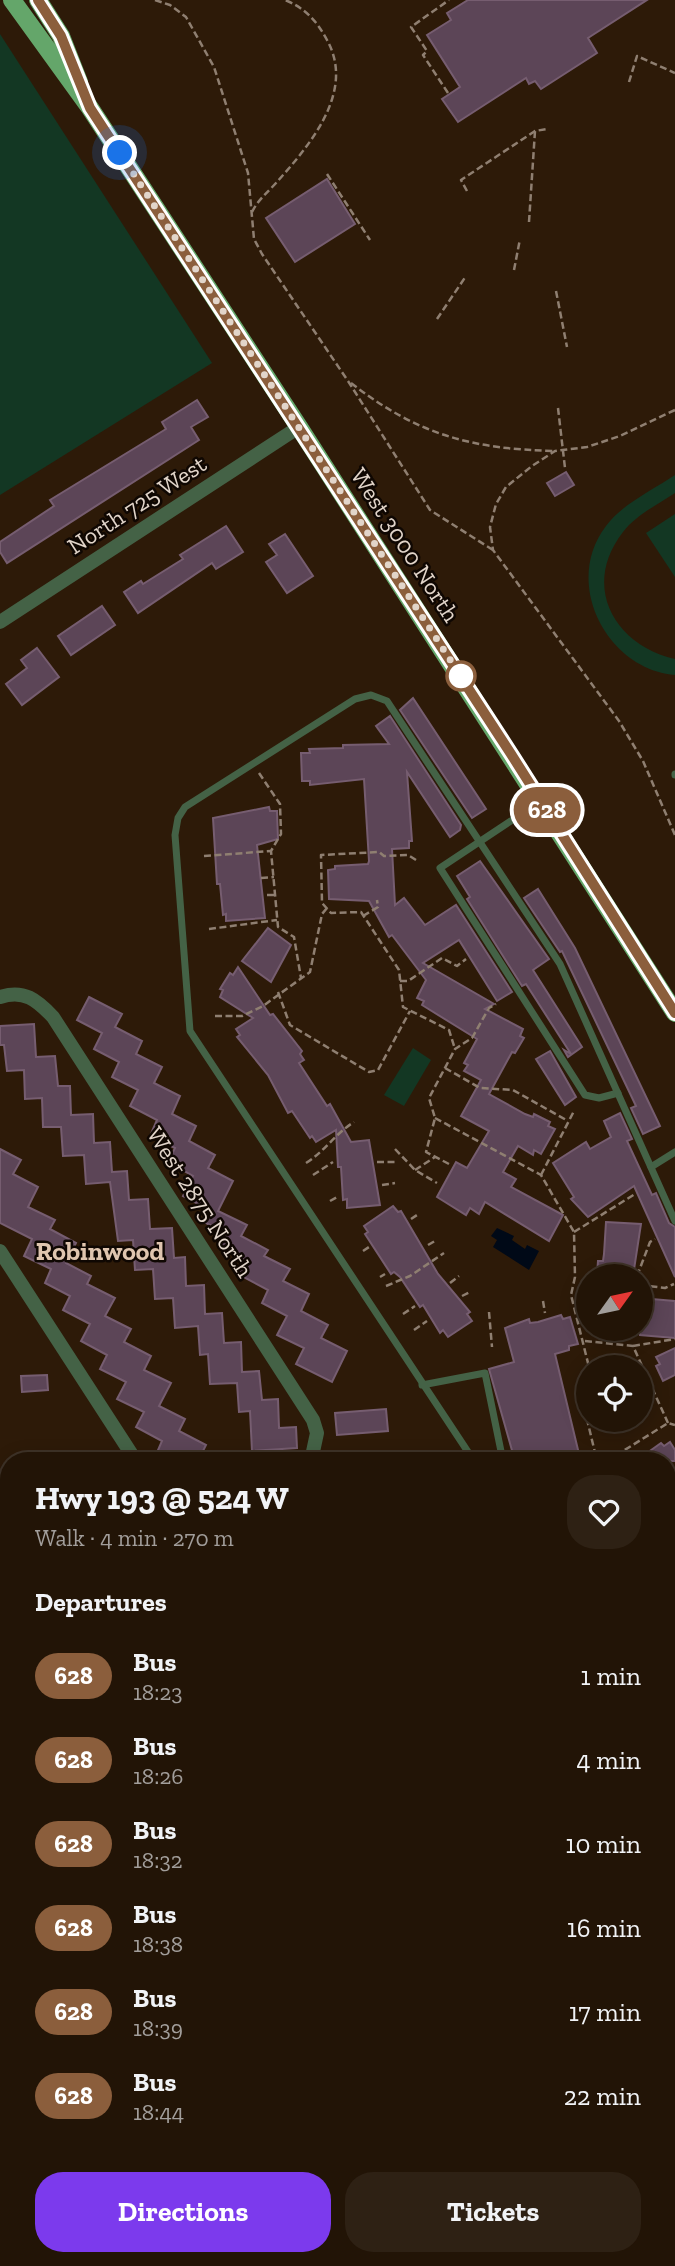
<!DOCTYPE html>
<html lang="en">
<head>
<meta charset="utf-8">
<style>
  body { margin:0; font-family:"Zilla Slab",serif; background:#2e2114; color:#f1f3f6; height:100vh; display:flex; flex-direction:column; font-size:26px; white-space:nowrap }
  * { box-sizing:border-box; margin:0 }
  p { font-size:23px; color:#a29e9b }
  .icon { flex:none; width:38px; height:38px; fill:none; stroke:currentColor; stroke-width:2; stroke-linecap:round; stroke-linejoin:round }
  .map { position:relative; flex:1; overflow:hidden }
  .panel { position:absolute; left:0px; top:1452px; width:676px; height:814px; display:flex; flex-direction:column; background:#221406; border-radius:28px 28px 0 0; box-shadow:0 4px 18px #0003,0 0 0 2px #3f3328 }
  .panel>* { flex:none }
  .badge { padding:0 14px; border-radius:23px; font-size:24px; line-height:46px }
  .needle { width:46px; rotate:57deg }
  .buttons { position:absolute; left:576px; top:1264px; display:grid; gap:14px }
  .buttons a { display:grid; place-items:center; width:77px; height:77px; border-radius:50%; background:#221406; box-shadow:0 4px 18px #0003,0 0 0 2px #3f3328; font-size:35px }
  .you { position:absolute; width:35px; height:35px; margin:-18px; border:5px solid #fff; border-radius:50%; background:#1a73e8; box-shadow:0 0 0 10px #1a73e833 }
  .map>.badge { position:absolute; translate:-50% -50%; box-shadow:0 0 0 4px #fff }
  h2 { padding:0 35px; font-size:26px; line-height:63px }
  .round { display:grid; place-items:center; flex:none; width:74px; height:74px; border-radius:28px; background:#2e2114 }
  .head { display:flex; align-items:center; justify-content:space-between; height:119px; padding:0 35px }
  h1 { font-size:33px; font-weight:700; line-height:52px }
  .cta { display:flex; gap:14px; margin-top:auto; padding:14px 35px }
  .cta a { flex:1; height:80px; border-radius:28px; background:#7c3aed; color:#fff; font-size:28px; font-weight:700; line-height:80px; text-align:center }
  .cta a+a { background:#2e2114; color:#f1f3f6 }
  ul { padding:0; list-style:none }
  li { display:flex; align-items:center; gap:21px; height:84px; padding:0 35px }
  li div { flex:1 }
  li b { display:block; font-size:26px }
  li em { font-style:normal }
  li .badge { min-width:77px; font-weight:700; text-align:center }
  .map>svg:first-child { display:block }
  .built { fill:#3b220b }
  .green { fill:#133723 }
  .water { fill:#000917 }
  .building { fill:#5c4557; stroke:#765d70; stroke-width:2 }
  .lines { fill:none; stroke-linecap:round; stroke-linejoin:round }
  .path { stroke:#8f7f71; stroke-width:2.5; stroke-dasharray:7 3.5; stroke-linecap:butt }
  .lane { stroke:#446246; stroke-width:7 }
  .street { stroke:#446246; stroke-width:14 }
  .primary { stroke:#64a66a; stroke-width:18 }
  .line-casing { stroke:#fff; stroke-width:16 }
  .line { stroke:#8b5e3c; stroke-width:10 }
  .walk { stroke:#e2d5ca; stroke-width:7; stroke-dasharray:0 12.6 }
  .stop-dot { fill:#fff; stroke:#8b5e3c; stroke-width:3.5 }
  .labels { text-anchor:middle; stroke-width:5; stroke-linejoin:round; paint-order:stroke }
  .street-label { font-size:24px; fill:#e2d5ca; stroke:#0f0702 }
  .neighbourhood-label { font-size:26px; font-weight:bold; fill:#dfc5af; stroke:#0f0702 }
</style>
</head>
<body>
<div class="map">
<svg width="675" height="2266" viewBox="0 0 675 2266">
  <rect width="100%" height="100%" fill="#2d1a08"/>
  <!-- built -->
  <polygon class="built" points="675,1659 675,1931 667,1936 667,1664"/>
  <!-- green -->
  <g class="green">
    <polygon points="0,34 212,363 0,495"/>
    <path d="M675 475V493C657 505 636 515 623 532 581 586 614 645 675 659V675C607 669 562 583 606 526 622 504 653 490 675 475Z"/>
    <polygon points="675,514 675,577 646,533"/>
    <polygon points="413,1048 431,1060 404,1106 384,1095"/>
  </g>
  <!-- water -->
  <polygon class="water" points="497,1228 514,1236 512,1240 525,1249 527,1245 539,1251 529,1270 493,1247 497,1240 491,1236"/>
  <!-- building -->
  <g class="building">
    <polygon points="468,0 647,0 588,38 597,53 541,89 535,81 529,84 526,78 458,122 442,99 460,87 427,35 451,20 447,13"/>
    <polygon points="327,179 355,224 295,262 266,218"/>
    <polygon points="197,400 208,417 191,427 199,440 7,563 0,552 0,542 54,506 50,500 166,429 162,422"/>
    <polygon points="566,472 574,485 555,496 547,483"/>
    <polygon points="226,526 243,552 216,569 212,563 138,613 124,592 141,581 143,584 183,559 180,555"/>
    <polygon points="285,534 313,576 287,593 266,562 277,555 269,544"/>
    <polygon points="102,606 115,625 71,655 58,636"/>
    <polygon points="37,648 59,677 22,705 6,684 27,668 21,660"/>
    <polygon points="413,698 486,809 472,818 400,710"/>
    <polygon points="390,716 461,825 460,830 450,837 407,772 412,841 409,841 409,848 392,849 395,905 404,898 425,925 456,905 512,992 497,1001 459,940 423,963 494,1004 485,1009 523,1029 520,1036 524,1038 515,1053 512,1052 489,1094 525,1114 533,1117 534,1114 550,1122 548,1126 555,1129 541,1154 534,1150 533,1155 518,1146 503,1172 516,1179 511,1187 563,1215 549,1241 485,1202 479,1214 470,1208 466,1215 437,1197 456,1162 467,1168 489,1131 461,1116 481,1080 464,1071 468,1065 464,1063 477,1039 422,1005 424,1001 417,998 426,980 392,935 389,937 369,901 329,899 328,870 335,869 335,866 368,864 369,861 364,779 310,785 310,781 302,781 301,753 310,753 309,749 343,748 343,745 389,744 376,726"/>
    <polygon points="269,807 270,811 277,811 278,839 257,845 265,918 226,921 226,914 223,915 220,884 217,884 213,818"/>
    <polygon points="480,861 549,959 533,970 582,1047 568,1057 564,1050 571,1054 526,984 522,986 467,899 470,897 457,876"/>
    <polygon points="538,889 575,948 660,1126 643,1134 631,1108 636,1106 562,951 560,952 524,898"/>
    <polygon points="268,928 291,945 271,982 242,961"/>
    <polygon points="238,967 270,1015 273,1014 302,1051 300,1054 304,1060 299,1063 327,1106 330,1104 351,1142 369,1140 380,1205 347,1208 347,1199 343,1200 341,1167 338,1167 336,1130 316,1142 312,1136 310,1138 292,1111 288,1113 268,1075 237,1037 240,1035 236,1029 253,1018 220,997 223,990 220,989 230,973 233,975"/>
    <polygon points="89,997 122,1014 115,1027 142,1041 136,1054 162,1067 154,1083 180,1096 172,1114 196,1126 189,1141 215,1155 208,1168 233,1181 218,1211 247,1225 241,1236 268,1250 264,1256 290,1269 283,1281 309,1294 301,1311 328,1325 321,1338 347,1351 332,1382 296,1364 304,1348 277,1335 287,1316 262,1303 268,1290 238,1274 246,1260 219,1246 226,1233 202,1221 208,1209 183,1196 193,1176 168,1162 175,1148 150,1136 157,1120 130,1106 138,1090 112,1077 119,1062 94,1049 102,1033 77,1020"/>
    <polygon points="34,1024 36,1057 55,1056 58,1086 70,1086 71,1115 93,1114 94,1143 110,1142 112,1172 127,1171 129,1200 148,1199 150,1229 172,1228 174,1258 185,1257 186,1286 204,1285 205,1314 222,1313 224,1343 241,1342 242,1372 259,1371 262,1400 278,1399 279,1428 296,1427 297,1448 252,1451 250,1411 239,1412 237,1383 210,1384 208,1354 200,1355 198,1326 175,1328 173,1298 155,1299 153,1269 135,1270 133,1240 118,1241 110,1182 86,1184 84,1155 63,1156 61,1127 43,1127 42,1098 25,1099 24,1070 7,1071 4,1045 0,1045 0,1026"/>
    <polygon points="550,1051 576,1097 565,1105 536,1059"/>
    <polygon points="620,1113 632,1139 627,1141 652,1195 656,1193 669,1223 675,1227 675,1277 634,1186 588,1217 571,1199 574,1197 553,1163 586,1142 590,1149 611,1137 604,1121"/>
    <polygon points="0,1149 21,1160 13,1174 38,1187 28,1207 55,1220 50,1229 76,1243 66,1263 91,1276 87,1284 115,1298 105,1316 131,1329 124,1342 151,1356 144,1370 171,1383 159,1406 185,1419 179,1431 206,1445 198,1461 164,1461 155,1457 162,1441 136,1427 144,1412 117,1399 126,1382 100,1369 107,1355 81,1341 90,1324 63,1310 70,1296 45,1283 51,1269 24,1256 32,1239 0,1223"/>
    <polygon points="393,1206 398,1212 401,1211 438,1274 470,1312 467,1314 472,1321 448,1337 443,1330 440,1333 423,1305 420,1307 400,1277 394,1272 391,1274 365,1234 368,1232 364,1226"/>
    <polygon points="606,1222 641,1224 633,1276 597,1276 598,1261 603,1261 604,1254"/>
    <polygon points="640,1298 675,1301 675,1338 640,1335"/>
    <polygon points="561,1315 563,1319 570,1317 578,1344 569,1346 569,1350 555,1354 579,1454 575,1455 577,1461 515,1461 489,1369 514,1362 505,1328 529,1319 530,1323 538,1322"/>
    <polygon points="675,1348 675,1375 663,1381 656,1366 660,1364 656,1357"/>
    <polygon points="47,1375 48,1390 22,1392 21,1376"/>
    <polygon points="386,1409 388,1431 337,1435 335,1413"/>
    <polygon points="670,1442 675,1450 675,1461 652,1461 647,1453 661,1443 664,1446"/>
  </g>
  <g class="lines">
    <!-- path -->
    <g class="path">
      <polyline points="155,0 170,5 186,17 214,67 248,173 254,239 262,254 348,381 430,510 493,550"/>
      <polyline points="629,82 637,56 675,73"/>
      <polyline points="448,93 423,55 427,51 411,27 449,0"/>
      <polyline points="327,174 370,240"/>
      <polyline points="467,191 461,180 535,131 547,129"/>
      <path d="M252 212C258 200 267 193 276 183 309 146 356 92 327 40 317 21 305 8 285 0"/>
      <polyline points="529,222 535,131"/>
      <polyline points="514,270 520,239"/>
      <polyline points="556,291 567,347"/>
      <polyline points="437,319 466,276"/>
      <path d="M351 383C418 435 471 449 555 451"/>
      <polyline points="558,408 565,468"/>
      <polyline points="675,410 620,436 587,447 555,451 532,466 506,487 496,504 490,527 493,550 619,721 643,761 675,835"/>
      <polyline points="259,773 280,804 281,834 271,851 278,927 294,937 301,978"/>
      <polyline points="204,856 271,851"/>
      <polyline points="416,860 408,855 384,856 379,852 321,855 322,903 331,913 361,912 399,970 403,1007 449,1030 455,1049"/>
      <polyline points="261,878 274,877"/>
      <polyline points="267,895 275,895"/>
      <polyline points="363,916 378,907 377,900"/>
      <polyline points="209,929 277,920"/>
      <polyline points="400,981 408,981 442,958 457,966 466,959"/>
      <polyline points="278,992 290,1025 369,1072 378,1070 410,1011"/>
      <polyline points="215,1016 242,1016 263,1006 310,972 322,914 327,908"/>
      <polyline points="445,1068 480,1088 513,1090 568,1121"/>
      <polyline points="435,1118 541,1175 574,1232 575,1277 571,1295 589,1367"/>
      <polyline points="395,1149 415,1170 437,1183"/>
      <polyline points="377,1162 395,1162"/>
      <path d="M306 1163C325 1151 335 1134 354 1122"/>
      <polyline points="449,1164 426,1152 435,1118 429,1098 455,1049 472,1038 489,1008 496,1004"/>
      <polyline points="415,1170 435,1157"/>
      <polyline points="313,1175 333,1162"/>
      <polyline points="541,1175 574,1111"/>
      <polyline points="382,1185 395,1183"/>
      <polyline points="330,1201 339,1196"/>
      <polyline points="411,1219 417,1215"/>
      <polyline points="574,1232 635,1194"/>
      <polyline points="428,1245 435,1241"/>
      <polyline points="363,1251 369,1247"/>
      <polyline points="637,1276 650,1242 655,1239"/>
      <polyline points="380,1277 385,1274"/>
      <polyline points="450,1283 459,1276"/>
      <polyline points="640,1285 665,1288 674,1284"/>
      <polyline points="386,1286 410,1276 444,1253"/>
      <polyline points="462,1296 470,1292"/>
      <polyline points="543,1301 545,1313"/>
      <polyline points="489,1312 492,1347"/>
      <polyline points="403,1314 415,1306"/>
      <polyline points="414,1330 427,1321"/>
      <polyline points="585,1341 633,1346 668,1423"/>
      <polyline points="633,1346 675,1339"/>
      <polyline points="588,1368 580,1390 597,1461"/>
      <polyline points="607,1461 668,1423 675,1425"/>
    </g>
    <!-- lane -->
    <g class="lane">
      <polyline points="675,774 675,775"/>
      <polyline points="538,803 440,868 585,1095 599,1098 618,1093"/>
      <polyline points="651,1167 675,1152"/>
      <polyline points="422,1385 485,1373 503,1461"/>
      <polyline points="474,1461 190,1031 175,835 178,818 185,807 355,699 371,695 387,701 560,964 675,1221"/>
      <polyline points="667,1526 675,1521"/>
      <polyline points="667,1546 675,1560"/>
      <polyline points="667,1631 675,1643"/>
      <polyline points="667,2194 675,2189"/>
      <polyline points="322,2258 330,2266"/>
      <polyline points="603,2258 608,2266"/>
      <polyline points="166,2266 175,2258"/>
    </g>
    <!-- street -->
    <g class="street">
      <polyline points="0,622 299,427"/>
      <path d="M0 997C24 989 37 1000 53 1017L313 1420 317 1433 311 1461"/>
      <polyline points="0,1251 136,1461"/>
      <polyline points="0,1582 9,1595"/>
      <polyline points="0,1670 9,1664"/>
      <polyline points="0,1905 9,1919"/>
      <polyline points="667,1949 675,1944"/>
      <polyline points="0,2137 9,2150"/>
      <polyline points="76,2258 81,2266"/>
      <polyline points="397,2258 402,2266"/>
    </g>
    <!-- primary -->
    <g class="primary">
      <polyline points="12,0 90,108 299,427 675,1013"/>
      <polyline points="38,0 61,36 79,82"/>
      <polyline points="667,1629 675,1625"/>
      <polyline points="0,2062 9,2056"/>
    </g>
  </g>
  <g class="lines">
    <defs>
      <polyline id="line" points="38,0 61,36 90,108 511,754 675,1013"/>
    </defs>
    <!-- line casing -->
    <use href="#line" class="line-casing"/>
    <!-- line -->
    <use href="#line" class="line"/>
    <!-- walk -->
    <polyline class="walk" points="120,153 466,684 461,676"/>
  </g>
  <!-- markers -->
  <circle class="stop-dot" cx="461" cy="676" r="14"/>
  <g class="labels">
    <!-- street labels -->
    <g class="street-label">
      <text transform="translate(137 505) rotate(-33)" y="8">North 725 West</text>
      <text transform="translate(405 545) rotate(57)" y="8">West 3000 North</text>
      <text transform="translate(200 1202) rotate(57)" y="8">West 2875 North</text>
    </g>
    <!-- neighbourhood labels -->
    <g class="neighbourhood-label">
      <text x="100" y="1260">Robinwood</text>
    </g>
  </g>
</svg>
<div class="buttons">
<a><svg class="needle" viewBox="-14 -14 28 28"><path d="M0-13l5 13h-10z" fill="#e53935"/><path d="M0 13l5-13h-10z" fill="#a29e9b"/></svg></a>
<a><svg class="icon" aria-label="locate" viewBox="0 0 24 24"><circle cx="12" cy="12" r="6"/><path d="M12 2v4M12 18v4M2 12h4M18 12h4"/></svg></a>
</div>
<div class="you" style="left:120px;top:153px"></div>
<b class="badge" style="left:547px;top:810px;background:#8b5e3c;color:#fff">628</b>
<section class="panel">
<div class="head"><div><h1>Hwy 193 @ 524 W</h1><p>Walk · 4 min · 270 m</p></div><a class="round"><svg class="icon" aria-label="heart" viewBox="0 0 24 24"><path d="M12 20l-8-8c-3-5 5-10 8-4 3-6 11-1 8 4z"/></svg></a></div>
<h2>Departures</h2>
<ul>
<li><span class="badge" style="background:#8b5e3c;color:#fff">628</span><div><b>Bus</b><p>18:23</p></div><em>1 min</em></li>
<li><span class="badge" style="background:#8b5e3c;color:#fff">628</span><div><b>Bus</b><p>18:26</p></div><em>4 min</em></li>
<li><span class="badge" style="background:#8b5e3c;color:#fff">628</span><div><b>Bus</b><p>18:32</p></div><em>10 min</em></li>
<li><span class="badge" style="background:#8b5e3c;color:#fff">628</span><div><b>Bus</b><p>18:38</p></div><em>16 min</em></li>
<li><span class="badge" style="background:#8b5e3c;color:#fff">628</span><div><b>Bus</b><p>18:39</p></div><em>17 min</em></li>
<li><span class="badge" style="background:#8b5e3c;color:#fff">628</span><div><b>Bus</b><p>18:44</p></div><em>22 min</em></li>
</ul>
<div class="cta"><a>Directions</a><a>Tickets</a></div>
</section>
</div>
</body>
</html>
